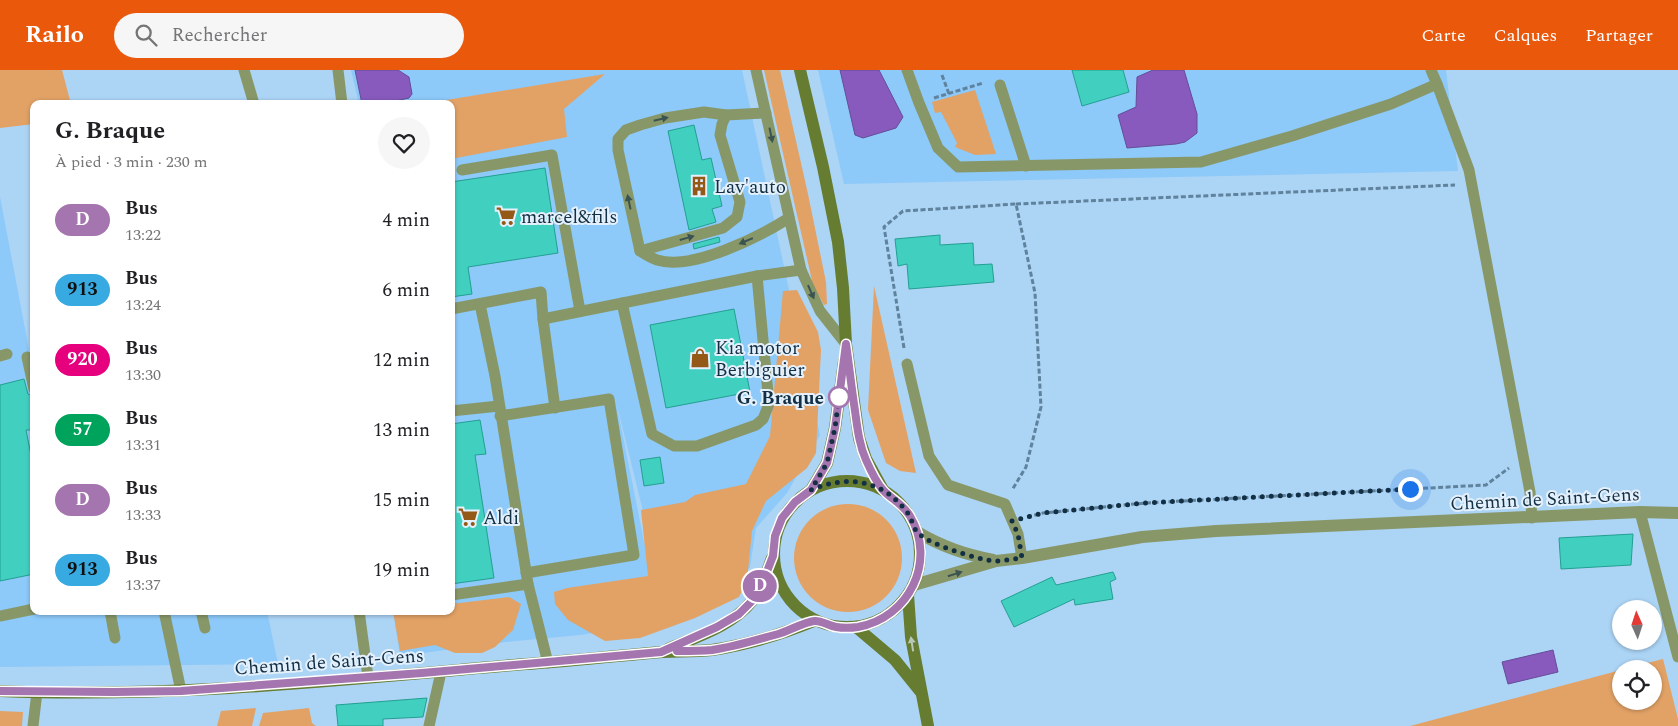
<!DOCTYPE html>
<html lang="fr">
<head>
<meta charset="utf-8">
<style>
  body { margin:0; font-family:Spectral,serif; background:#f6f6f6; color:#202124; height:100vh; display:flex; flex-direction:column; font-size:19px; white-space:nowrap }
  * { box-sizing:border-box; margin:0 }
  p { font-size:16px; color:#757577 }
  .icon { flex:none; width:28px; height:28px; fill:none; stroke:currentColor; stroke-width:2; stroke-linecap:round; stroke-linejoin:round }
  .map { position:relative; flex:1; overflow:hidden }
  .sheet { position:absolute; left:30px; top:30px; width:425px; height:515px; display:flex; flex-direction:column; background:#fff; border-radius:10px; box-shadow:0 1px 4px #0004 }
  .sheet>* { flex:none }
  .badge { padding:0 10px; border-radius:16px; font-size:18px; line-height:32px }
  .needle { width:32px; rotate:357deg }
  .fabs { position:absolute; left:1612px; top:530px; display:grid; gap:10px }
  .fabs a { display:grid; place-items:center; width:50px; height:50px; border-radius:50%; background:#fff; box-shadow:0 1px 4px #0004; font-size:25px }
  .you { position:absolute; width:25px; height:25px; margin:-12px; border:4px solid #fff; border-radius:50%; background:#1a73e8; box-shadow:0 0 0 8px #1a73e833 }
  .map>.badge { position:absolute; translate:-50% -50%; box-shadow:0 0 0 2px #fff }
  .round { display:grid; place-items:center; flex:none; width:52px; height:52px; border-radius:26px; background:#f6f6f6 }
  .head { display:flex; align-items:center; justify-content:space-between; height:85px; padding:0 25px }
  h1 { font-size:24px; font-weight:700; line-height:38px }
  ul { padding:0; list-style:none }
  li { display:flex; align-items:center; gap:15px; height:70px; padding:0 25px }
  li div { flex:1 }
  li b { display:block; font-size:19px }
  li em { font-style:normal }
  li .badge { min-width:55px; font-weight:700; text-align:center }
  header { display:flex; align-items:center; gap:30px; box-sizing:border-box; height:70px; padding:0 25px; background:#ea580c; color:#fff }
  header strong { font-size:24px }
  nav { display:flex; gap:28px; margin-inline-start:auto; font-size:18px }
  .search { width:350px; height:45px; background:#f6f6f6; display:flex; align-items:center; gap:12px; box-sizing:border-box; padding:0 18px; border-radius:28px; color:#757577; font-size:19px }
  .map>svg:first-child { display:block }
  .built { fill:#8dc9f9 }
  .green { fill:#e2a266 }
  .water { fill:#885abd; stroke:#654d99 }
  .building { fill:#41d0bf; stroke:#239f91 }
  .lines { fill:none; stroke-linecap:round; stroke-linejoin:round }
  .path { stroke:#5f829d; stroke-width:3; stroke-dasharray:5 2.5; stroke-linecap:butt }
  .lane { stroke:#889768; stroke-width:11 }
  .street { stroke:#889768; stroke-width:12 }
  .secondary { stroke:#667c31; stroke-width:12 }
  .oneway { fill:#3b5351 }
  .oneway2 { fill:#b8c8b6 }
  .line-casing { stroke:#fff; stroke-width:11 }
  .line { stroke:#a475ae; stroke-width:8 }
  .walk { stroke:#122f44; stroke-width:5; stroke-dasharray:0 9 }
  .stop-dot { fill:#fff; stroke:#a475ae; stroke-width:2.5 }
  .labels { text-anchor:middle; stroke-width:4; stroke-linejoin:round; paint-order:stroke }
  .poi-label { font-size:19px; fill:#122f44; stroke:#e4f1fd; text-anchor:start }
  .stop-label { font-size:19px; font-weight:bold; fill:#122f44; stroke:#e4f1fd; text-anchor:end }
  .street-label { font-size:19px; fill:#122f44; stroke:#e4f1fd }
</style>
</head>
<body>
<header>
<strong>Railo</strong>
<div class="search"><svg class="icon" aria-label="search" viewBox="0 0 24 24"><circle cx="10" cy="10" r="6"/><path d="M15 15l6 6"/></svg>Rechercher</div>
<nav><a>Carte</a><a>Calques</a><a>Partager</a></nav>
</header>
<div class="map">
<svg width="1678" height="656" viewBox="0 0 1678 656">
  <rect width="100%" height="100%" fill="#acd4f5"/>
  <!-- built -->
  <g class="built">
    <polygon points="351,0 742,0 820,365 787,423 756,458 750,497 716,536 669,547 616,331 660,552 580,565 506,572 400,586 393,541 451,541 451,34 359,34"/>
    <polygon points="818,0 1446,0 1458,101 844,114"/>
    <polygon points="0,127 34,306 34,541 267,541 278,594 0,597"/>
  </g>
  <!-- green -->
  <g class="green">
    <polygon points="0,0 62,0 71,34 34,34 34,54 0,58"/>
    <polygon points="764,0 780,0 808,124 826,212 827,234 824,235 813,215"/>
    <polygon points="605,4 564,39 567,67 451,89 451,34 422,34"/>
    <polygon points="975,20 996,84 975,85 955,77 957,73 941,42 935,43 932,32"/>
    <polygon points="874,216 916,403 900,401 886,393 868,340"/>
    <polygon points="797,220 818,262 821,280 816,383 807,398 766,431 752,461 747,511 739,527 695,548 640,568 605,571 568,550 555,534 554,522 567,518 648,506 641,440 685,432 695,425 746,414 770,366 783,221"/>
    <circle cx="848" cy="488" r="54"/>
    <polygon points="509,527 521,534 513,560 495,577 482,583 455,583 435,575 400,581 393,541 451,541 451,534"/>
    <polygon points="1663,589 1678,649 1678,656 1410,656 1621,600 1621,631 1654,631 1654,599 1624,599"/>
    <polygon points="256,638 252,656 217,656 221,641"/>
    <polygon points="309,638 312,653 316,656 259,656 263,643"/>
    <polygon points="0,641 23,642 22,656 0,656"/>
  </g>
  <!-- water -->
  <g class="water">
    <polygon points="355,0 398,0 409,7 412,24 409,28 382,34 362,34"/>
    <polygon points="840,0 879,0 903,47 896,58 863,68 855,65"/>
    <polygon points="1153,0 1184,0 1197,44 1197,63 1185,72 1176,74 1127,78 1118,45 1136,37 1137,7"/>
    <polygon points="1553,580 1558,602 1508,614 1502,592"/>
  </g>
  <!-- building -->
  <g class="building">
    <polygon points="1072,0 1123,0 1129,22 1082,36"/>
    <polygon points="694,55 702,90 711,88 722,136 712,139 716,152 689,160 668,61"/>
    <polygon points="545,98 558,183 468,197 472,224 451,227 451,112"/>
    <polygon points="940,165 940,175 973,173 974,195 992,194 994,212 909,219 907,194 898,196 895,169"/>
    <polygon points="719,167 720,172 694,179 693,174"/>
    <polygon points="734,239 750,322 666,338 650,255"/>
    <polygon points="24,309 28,324 34,326 34,360 26,360 34,400 34,504 0,511 0,315"/>
    <polygon points="480,350 486,384 475,385 494,508 451,514 451,354"/>
    <polygon points="660,387 664,413 644,416 640,390"/>
    <polygon points="1633,464 1631,495 1561,499 1559,468"/>
    <polygon points="1113,502 1116,509 1110,512 1113,529 1075,535 1074,529 1014,557 1001,531 1052,507 1056,515"/>
    <polygon points="427,628 423,647 383,649 383,656 338,656 336,635"/>
  </g>
  <g class="lines">
    <!-- path -->
    <g class="path">
      <polyline points="942,5 949,24"/>
      <polyline points="934,28 983,13"/>
      <polyline points="1016,134 1455,115"/>
      <polyline points="904,278 884,157 903,141 1016,134 1035,223 1041,337 1026,397 1012,420"/>
      <polyline points="1027,447 1043,443 1145,433 1486,415 1509,398"/>
    </g>
    <!-- lane -->
    <g class="lane">
      <polyline points="244,0 254,34"/>
      <polyline points="338,0 342,34"/>
      <polyline points="756,0 801,200 820,241 846,274"/>
      <polyline points="907,0 919,33 938,78 958,97 1201,92 1292,66 1391,34 1437,14 1431,0"/>
      <polyline points="1437,14 1469,100 1530,422 1532,448"/>
      <polyline points="1000,15 1026,96"/>
      <path d="M766 43 726 45 704 42 665 48 640 55 626 60 618 69V80L640 181C645 184 651 188 657 190 692 201 759 167 789 148"/>
      <polyline points="462,100 552,85 580,241"/>
      <polyline points="640,181 723,158 737,147 740,132 720,65 722,54 726,45"/>
      <polyline points="622,233 652,364 674,376 697,376 756,355 763,349 769,334 757,206"/>
      <polyline points="480,234 495,306 528,514 548,593"/>
      <polyline points="451,239 541,222 543,249 757,206 801,200"/>
      <polyline points="543,249 555,338"/>
      <polyline points="0,286 7,284"/>
      <polyline points="27,287 34,319"/>
      <polyline points="907,294 929,386 948,415 1005,434 1018,464 1022,488"/>
      <polyline points="451,341 499,336"/>
      <polyline points="500,346 609,329 634,485 526,503"/>
      <polyline points="1640,442 1678,587"/>
      <polyline points="451,525 528,514"/>
      <polyline points="110,541 115,568"/>
      <polyline points="164,541 181,621"/>
      <polyline points="201,541 205,558"/>
      <polyline points="359,541 368,607"/>
      <polyline points="0,546 34,539"/>
      <polyline points="33,656 37,622"/>
      <polyline points="429,656 441,602"/>
    </g>
    <!-- street -->
    <g class="street">
      <path d="M917 462C943 477 964 484 993 490"/>
      <polyline points="914,515 996,491 1022,488 1142,467 1216,461 1640,442 1678,443"/>
    </g>
    <!-- secondary -->
    <g class="secondary">
      <polyline points="800,0 823,97 838,172 843,218 846,274 859,368 866,389 883,420"/>
      <circle cx="847" cy="484" r="73"/>
      <polyline points="811,420 827,393 835,358 844,291"/>
      <polyline points="908,525 911,567 928,656"/>
      <polyline points="856,557 895,590 920,621"/>
      <path d="M668 579C696 567 732 556 752 531 761 519 767 503 772 488"/>
      <path d="M0 621C172 628 343 610 514 595 560 592 605 587 650 583 670 581 691 582 712 580 747 575 782 564 814 551"/>
    </g>
  </g>
  <!-- one-way arrows -->
  <defs><path id="oneway-solid" d="M-6-.8H1V-3.2L6.5 0L1 3.2V.8H-6Z" transform="scale(1.25)"/></defs>
  <g class="oneway">
    <use href="#oneway-solid" transform="translate(661 49) rotate(-13)"/>
    <use href="#oneway-solid" transform="translate(771 65) rotate(78)"/>
    <use href="#oneway-solid" transform="translate(629 132) rotate(-102)"/>
    <use href="#oneway-solid" transform="translate(687 168) rotate(-16)"/>
    <use href="#oneway-solid" transform="translate(746 171) rotate(157)"/>
    <use href="#oneway-solid" transform="translate(811 222) rotate(66)"/>
    <use href="#oneway-solid" transform="translate(955 504) rotate(-18)"/>
  </g>
  <use class="oneway2" href="#oneway-solid" transform="translate(912 574) rotate(-99)"/>
  <g class="lines">
    <defs>
      <path id="line" d="M0 621 114 622 181 621 422 603 661 582 717 557 739 544 752 531 764 509 773 486 775 466 782 448 795 432 811 420 827 393 835 358 846 274C849 294 851 314 854 334 857 353 858 372 866 390 870 399 876 412 883 420 891 429 902 433 910 446 937 491 909 548 858 557 851 558 842 558 836 557 829 556 821 550 814 551 805 552 788 561 778 564 756 570 734 577 712 580 700 581 689 581 677 581"/>
    </defs>
    <!-- line casing -->
    <use href="#line" class="line-casing"/>
    <!-- line -->
    <use href="#line" class="line"/>
    <!-- walk -->
    <path class="walk" d="M839 327 835 358 827 393 811 420C848 404 885 410 909 445 912 450 913 457 917 462 927 474 979 490 995 491 1004 491 1013 489 1022 488L1018 464 1012 451 1043 443 1145 433 1410 419"/>
  </g>
  <!-- icons -->
  <defs>
    <symbol id="building-bare" viewBox="-9 -9 18 18"><path d="M-4-6H4V6H1V3H-1V6H-4ZM-2.5-4.3h1.7v1.8h-1.7ZM.8-4.3h1.7v1.8H.8ZM-2.5-1h1.7V.8h-1.7ZM.8-1h1.7V.8H.8Z" fill="#945917" stroke="#e4f1fd" stroke-width="2.5" paint-order="stroke"/></symbol>
    <symbol id="supermarket-bare" viewBox="-9 -9 18 18"><path d="M-6-5.5h2.5l.6 2H6L4.5 2H-2.5L-4.4-4H-6ZM-1.5 3.2a1.3 1.3 0 1 0 .1 0ZM3 3.2a1.3 1.3 0 1 0 .1 0Z" fill="#945917" stroke="#e4f1fd" stroke-width="2.5" paint-order="stroke"/></symbol>
    <symbol id="shop-bare" viewBox="-9 -9 18 18"><path d="M-5-2.5h2.3a2.7 3.5 0 0 1 5.4 0H5L5.5 6h-11ZM-1.5-2.5h3a1.5 2.3 0 0 0-3 0Z" fill="#945917" stroke="#e4f1fd" stroke-width="2.5" paint-order="stroke"/></symbol>
  </defs>
  <g fill-rule="evenodd">
    <use href="#building-bare" x="685" y="102" width="28" height="28"/>
    <use href="#supermarket-bare" x="492" y="132" width="28" height="28"/>
    <use href="#shop-bare" x="686" y="274" width="28" height="28"/>
    <use href="#supermarket-bare" x="454" y="433" width="28" height="28"/>
  </g>
  <!-- markers -->
  <circle class="stop-dot" cx="839" cy="327" r="10"/>
  <g class="labels">
    <!-- poi labels -->
    <g class="poi-label">
      <text x="714" y="123">Lav'auto</text>
      <text x="521" y="153">marcel&amp;fils</text>
      <text x="715" y="284">Kia motor<tspan x="715" dy="22">Berbiguier</tspan></text>
      <text x="483" y="454">Aldi</text>
    </g>
    <!-- stop labels -->
    <g class="stop-label">
      <text x="824" y="334">G. Braque</text>
    </g>
    <!-- street labels -->
    <g class="street-label">
      <text transform="translate(1545 428) rotate(-3)" y="7">Chemin de Saint-Gens</text>
      <text transform="translate(329 591) rotate(-4)" y="7">Chemin de Saint-Gens</text>
    </g>
  </g>
</svg>
<div class="fabs">
<a><svg class="needle" viewBox="-14 -14 28 28"><path d="M0-13l5 13h-10z" fill="#e53935"/><path d="M0 13l5-13h-10z" fill="#757577"/></svg></a>
<a><svg class="icon" aria-label="locate" viewBox="0 0 24 24"><circle cx="12" cy="12" r="6"/><path d="M12 2v4M12 18v4M2 12h4M18 12h4"/></svg></a>
</div>
<div class="you" style="left:1410px;top:419px"></div>
<b class="badge" style="left:760px;top:516px;background:#a475ae;color:#fff">D</b>
<section class="sheet">
<div class="head"><div><h1>G. Braque</h1><p>À pied · 3 min · 230 m</p></div><a class="round"><svg class="icon" aria-label="heart" viewBox="0 0 24 24"><path d="M12 20l-8-8c-3-5 5-10 8-4 3-6 11-1 8 4z"/></svg></a></div>
<ul>
<li><span class="badge" style="background:#a475ae;color:#fff">D</span><div><b>Bus</b><p>13:22</p></div><em>4 min</em></li>
<li><span class="badge" style="background:#37aae1;color:#111">913</span><div><b>Bus</b><p>13:24</p></div><em>6 min</em></li>
<li><span class="badge" style="background:#e6007e;color:#fff">920</span><div><b>Bus</b><p>13:30</p></div><em>12 min</em></li>
<li><span class="badge" style="background:#00a35b;color:#fff">57</span><div><b>Bus</b><p>13:31</p></div><em>13 min</em></li>
<li><span class="badge" style="background:#a475ae;color:#fff">D</span><div><b>Bus</b><p>13:33</p></div><em>15 min</em></li>
<li><span class="badge" style="background:#37aae1;color:#111">913</span><div><b>Bus</b><p>13:37</p></div><em>19 min</em></li>
</ul>
</section>
</div>
</body>
</html>
